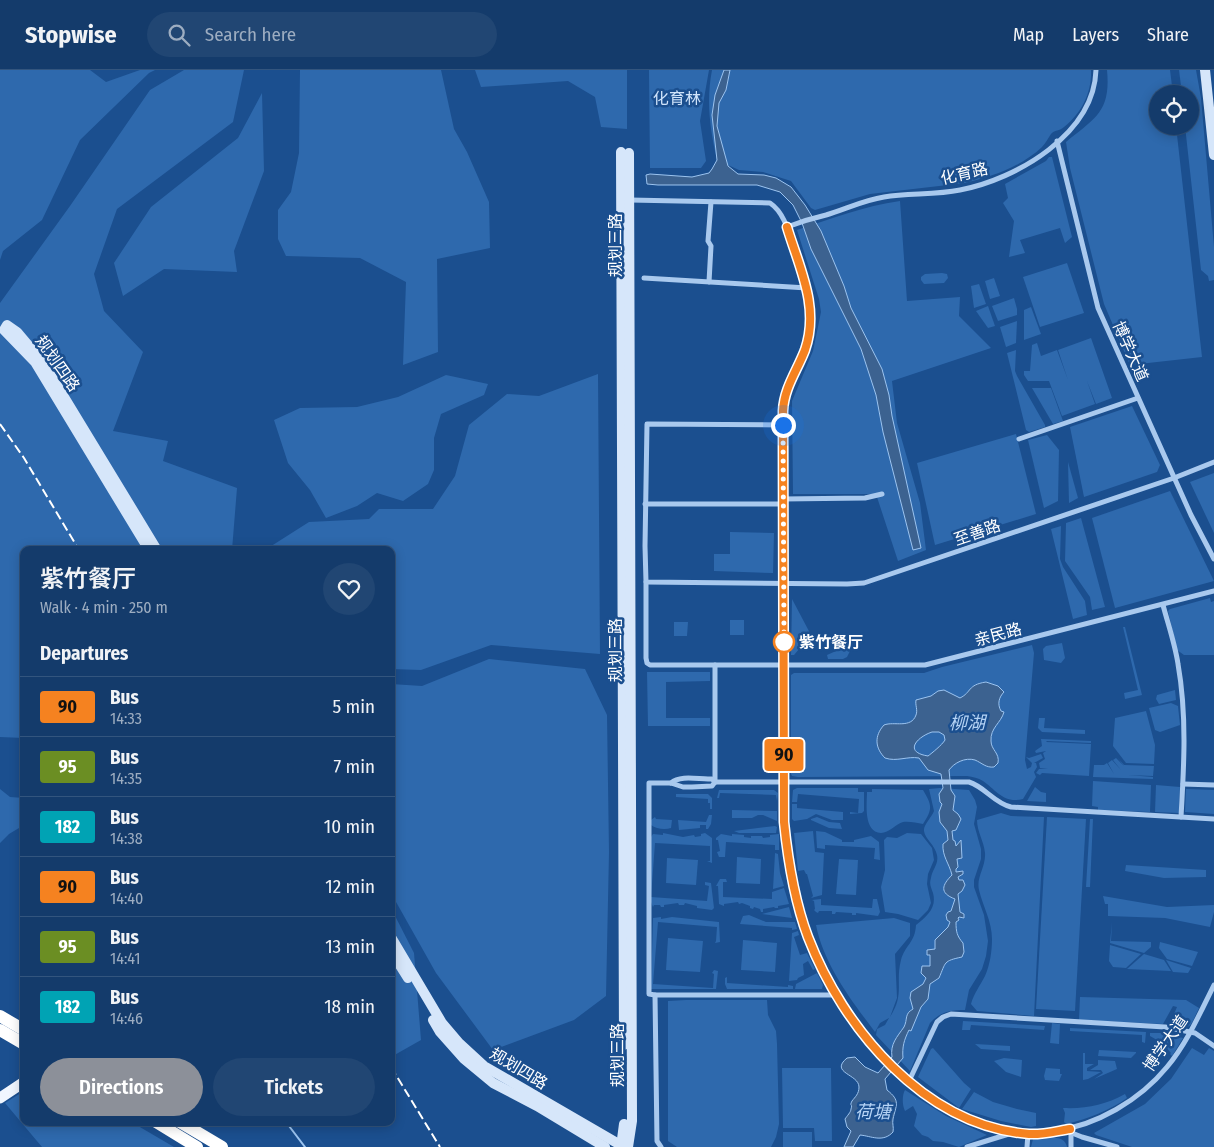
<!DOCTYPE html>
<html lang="en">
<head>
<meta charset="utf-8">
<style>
  body { margin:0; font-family:"Fira Sans Condensed","Noto Sans SC",sans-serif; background:#214673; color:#f1f3f6; height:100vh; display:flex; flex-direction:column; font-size:19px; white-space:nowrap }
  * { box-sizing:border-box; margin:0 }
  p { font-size:16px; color:#9dadc1 }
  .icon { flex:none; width:28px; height:28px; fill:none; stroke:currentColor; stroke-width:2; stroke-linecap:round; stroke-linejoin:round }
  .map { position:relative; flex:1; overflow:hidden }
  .panel { position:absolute; left:20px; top:476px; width:375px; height:580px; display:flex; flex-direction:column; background:#143b6b; border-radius:10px; box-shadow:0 2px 12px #0003,0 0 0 1px #33557e }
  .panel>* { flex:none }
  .badge { padding:0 10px; border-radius:4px; font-size:18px; line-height:32px }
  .tools { position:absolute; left:1149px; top:15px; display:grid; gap:10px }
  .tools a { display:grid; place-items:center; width:50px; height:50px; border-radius:50%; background:#143b6b; box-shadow:0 2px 12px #0003,0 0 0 1px #33557e; font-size:25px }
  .you { position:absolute; width:25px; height:25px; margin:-12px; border:4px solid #fff; border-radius:50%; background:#1a73e8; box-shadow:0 0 0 8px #1a73e833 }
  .map>.badge { position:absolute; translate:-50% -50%; box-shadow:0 0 0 2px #fff }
  h2 { padding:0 20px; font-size:19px; line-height:45px }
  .round { display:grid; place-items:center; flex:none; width:52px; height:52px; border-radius:26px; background:#214673 }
  .headline { display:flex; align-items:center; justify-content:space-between; height:85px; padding:0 20px }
  h1 { font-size:24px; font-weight:600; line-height:38px }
  .cta { display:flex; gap:10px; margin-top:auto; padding:10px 20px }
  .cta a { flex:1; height:58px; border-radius:30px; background:#8c9099; color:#fff; font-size:20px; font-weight:600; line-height:58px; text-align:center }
  .cta a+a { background:#214673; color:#f1f3f6 }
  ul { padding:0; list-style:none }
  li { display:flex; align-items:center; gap:15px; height:60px; padding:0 20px; border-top:1px solid #33557e }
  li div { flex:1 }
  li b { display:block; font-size:19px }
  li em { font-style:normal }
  li .badge { min-width:55px; font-weight:700; text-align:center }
  header { display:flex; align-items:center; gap:30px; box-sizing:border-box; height:70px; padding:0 25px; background:#143b6b; border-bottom:1px solid #33557e }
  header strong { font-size:24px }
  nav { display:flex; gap:28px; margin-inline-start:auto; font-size:18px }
  .search { width:350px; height:45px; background:#214673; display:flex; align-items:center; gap:12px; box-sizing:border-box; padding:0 18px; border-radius:28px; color:#9dadc1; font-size:19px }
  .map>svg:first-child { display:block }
  .green { fill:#2e69ad }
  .water { fill:#3c6290; stroke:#9cc4f0; fill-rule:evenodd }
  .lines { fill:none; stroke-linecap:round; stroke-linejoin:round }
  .stream { stroke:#9cc4f0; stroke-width:2 }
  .street { stroke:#a9c9ee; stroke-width:5 }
  .secondary { stroke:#d6e6fa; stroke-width:10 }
  .primary { stroke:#f0f6ff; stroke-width:11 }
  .highway { stroke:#fff; stroke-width:12 }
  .rail { stroke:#fff; stroke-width:2; stroke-dasharray:9 4; stroke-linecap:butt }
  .line-casing { stroke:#fff; stroke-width:11 }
  .line { stroke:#f58220; stroke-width:8 }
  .walk { stroke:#fff; stroke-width:5; stroke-dasharray:0 9 }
  .stop-dot { fill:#fff; stroke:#f58220; stroke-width:2.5 }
  .labels { text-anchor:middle; stroke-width:5; stroke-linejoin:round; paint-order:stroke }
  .park-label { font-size:16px; fill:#cfe3fa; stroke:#1b4f8f }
  .street-label { font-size:16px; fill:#fff; stroke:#1b4f8f }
  .stop-label { font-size:16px; font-weight:bold; fill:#fff; stroke:#1b4f8f; text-anchor:start }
  .water-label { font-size:18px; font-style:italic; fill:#b5d3f5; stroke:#1b4f8f }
</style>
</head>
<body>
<header>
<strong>Stopwise</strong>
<div class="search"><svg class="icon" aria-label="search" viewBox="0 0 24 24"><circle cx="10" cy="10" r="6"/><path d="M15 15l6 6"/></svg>Search here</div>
<nav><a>Map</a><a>Layers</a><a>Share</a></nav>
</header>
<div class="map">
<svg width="1214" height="1077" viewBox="0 0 1214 1077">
  <rect width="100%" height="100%" fill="#1b4f8f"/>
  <!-- green -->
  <g class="green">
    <polygon points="0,0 90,0 106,12 140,0 155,0 149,3 80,70 42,150 3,181 0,190"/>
    <polygon points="184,0 244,0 233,52 117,139 94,204 104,241 143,282 113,361 168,371 163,391 237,418 232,480 24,480 24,668 0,667 0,233 70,136 150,20"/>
    <polygon points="300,0 441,0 454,59 467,82 489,132 490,178 437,189 438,282 403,295 406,212 360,188 286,186 278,169 278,140 291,122 299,83"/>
    <polygon points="475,0 627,0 627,59 601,57 595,27 568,11 481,17"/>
    <polygon points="649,0 709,0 700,51 706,91 701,98 650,98"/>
    <path d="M712 0H1091C1092 22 1082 43 1064 57 1060 61 1054 60 1051 64 1048 68 1046 73 1042 77 1022 96 992 107 965 113L870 124 815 140 811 138 791 111 763 102 739 100 717 90C710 60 706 31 712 0Z"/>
    <path d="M1107 0H1170L1173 24H1158V56H1176L1202 287 1130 295 1104 234 1070 98 1066 72C1095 48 1111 42 1107 0Z"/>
    <polygon points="1179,0 1196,0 1201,28 1214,177 1214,210 1209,211 1208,206 1201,200 1185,56 1190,56 1190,24 1182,24"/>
    <polygon points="262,23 264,101 234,181 237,202 164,199 123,226 114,193 151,137 238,68"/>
    <polygon points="1049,87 1052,87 1072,167 1065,173 1060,158 1020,170 1025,183 1009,187 1014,151 1003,133 1008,128 1005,114 1046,91"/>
    <path d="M900 131 907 231 960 227 959 246 991 278 892 311 897 353 920 433 926 480 898 491 876 424H793L792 331 813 281 821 242 819 229 797 160C831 149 864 136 900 131Z"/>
    <polygon points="1067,193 1084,243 1040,257 1023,207"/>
    <polygon points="942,203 947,204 948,208 944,213 924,214 921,210 921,207 925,204"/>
    <polygon points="994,208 1000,226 990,229 985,211"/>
    <polygon points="979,214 986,234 974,238 971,216"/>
    <polygon points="1014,228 1017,239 1017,245 998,251 992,236"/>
    <polygon points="988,236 995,256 988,258 976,241"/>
    <polygon points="1031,237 1041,264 1024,270 1024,240"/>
    <polygon points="1017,251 1016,273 1006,277 1000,257"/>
    <polygon points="1091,268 1112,328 1096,334 1087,311 1095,334 1062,346 1049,311 1028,311 1024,305 1024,301 1030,301 1032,275 1037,273 1041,286 1057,280 1068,310 1058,280"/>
    <polygon points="1016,280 1015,301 1017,306 1045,355 1045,357 1029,362 1026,360 1007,283"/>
    <polygon points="598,304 600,584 491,575 421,600 391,599 391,480 265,480 309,452 369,449 379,439 433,439 455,406 469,355 507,324 539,326"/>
    <polygon points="446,305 488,314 484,325 441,344 434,368 434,400 428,414 403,431 377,423 357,436 326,448 310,420 288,393 274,350 300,338 357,337 398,327"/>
    <polygon points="1032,318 1051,318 1063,351 1053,354"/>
    <polygon points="1132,336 1160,395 1157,402 1084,427 1070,357"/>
    <polygon points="1016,364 1036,444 935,475 917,393"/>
    <polygon points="1047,365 1059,380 1058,431 1044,438 1028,370"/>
    <polygon points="1068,392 1078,428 1069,433"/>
    <polygon points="1214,403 1214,463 1190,412"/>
    <polygon points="1170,421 1214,511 1115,538 1092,448"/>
    <polygon points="1081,448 1105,537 1092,540 1090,527 1065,491 1066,453"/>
    <polygon points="1061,456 1060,489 1063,497 1085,531 1087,545 1073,549 1051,459"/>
    <polygon points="730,462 774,463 773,503 714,501 714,484 730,484"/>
    <polygon points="1210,528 1211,532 1214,531 1214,585 1184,585 1177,580 1168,541 1170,539"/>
    <polygon points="792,529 811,565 794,585 791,585"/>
    <rect x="730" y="550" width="14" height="15"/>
    <polygon points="674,552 688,552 687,566 674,566"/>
    <polygon points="1123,557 1125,557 1142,625 1125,629 1124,623 1138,620"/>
    <polygon points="1062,573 1065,588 1061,593 1044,590 1043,579 1046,576"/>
    <path d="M1032 575 1034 583 1025 690 1027 699 1031 697 1032 693 1026 687 1029 688 1041 684 1043 688 1034 693H1036L1037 697 1034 702 1036 707 1023 729C1004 734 996 720 983 711 978 708 973 707 967 706L798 707 792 706 791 704V605L794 603H924L942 597Z"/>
    <polygon points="845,577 851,579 847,587 843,589 828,589 827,585"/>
    <polygon points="489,589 585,599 607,645 609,782 606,926 574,950 493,980 436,903 391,823 391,614 422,616"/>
    <polygon points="647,602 710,602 710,611 666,612 666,648 710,648 710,656 648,656"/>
    <polygon points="1175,620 1176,630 1159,634 1156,629 1157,625"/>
    <polygon points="1171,633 1178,636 1180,655 1160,662 1155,660 1149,638"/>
    <polygon points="1146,641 1155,675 1154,694 1126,693 1113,676 1115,648"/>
    <polygon points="1039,648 1045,648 1044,658 1085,660 1085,664 1042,662 1038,658"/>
    <polygon points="1041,669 1091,671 1091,673 1047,671 1046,672 1091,674 1089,706 1042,703 1040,705 1036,703 1039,699 1048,698 1040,698 1039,693 1045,689 1043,683 1046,681 1036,683 1035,681 1042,676"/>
    <polygon points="1117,687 1124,695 1154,696 1153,706 1128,705 1153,707 1153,709 1093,707 1094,695 1104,695 1107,693 1114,704 1108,693 1112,690 1121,700 1113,690 1116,688 1124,696"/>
    <polygon points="1093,711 1151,715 1150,742 1098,740 1098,737 1092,736"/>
    <polygon points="1156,715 1180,717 1179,743 1155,742"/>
    <polygon points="1035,717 1041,722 1046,723 1046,732 1027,731"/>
    <polygon points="797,718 858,718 858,722 864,722 864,741 862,743 850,744 850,742 858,743 859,729 798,724 797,732 792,732 793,720"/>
    <path d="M940 718 969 720 975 730 977 737 974 754 981 779V789L974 810V817L984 845 988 871 986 886 982 899 969 920 965 940C950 940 940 942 930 953L910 1001 876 965 877 959 885 955 889 948 880 953 875 962C851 930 824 895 816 855L894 848 910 853V866L895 884 897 928 890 947C905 924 895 913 901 890 905 875 915 873 916 855 927 846 937 838 933 823 931 817 929 814 931 808 932 800 939 794 937 785 935 775 925 769 924 761 923 755 932 747 934 741L929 719Z"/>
    <polygon points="0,719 10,727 24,728 24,755 9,764 0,773"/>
    <path d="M872 719 923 720C932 735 933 739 923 754 917 753 909 751 903 752 896 754 889 763 881 763 863 762 867 733 867 722H872Z"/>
    <polygon points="1186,719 1214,720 1214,744 1185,742"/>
    <polygon points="719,720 774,720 778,723 777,731 776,725 720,723 719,728 717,728"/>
    <polygon points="676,724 708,724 712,728 712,739 710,739 710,733 708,733 708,729 676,727"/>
    <polygon points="792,734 797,734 797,738 843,742 843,750 832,750 816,744 807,749 794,751 792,749"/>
    <polygon points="732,740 777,741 777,751 763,745 758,745 752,748 732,748"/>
    <path d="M1001 743 1011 746 1044 747 1034 946 977 941 971 934C974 923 980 916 985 906 990 895 992 881 992 869 992 851 983 837 979 820 976 807 986 797 985 783 984 771 977 762 977 750Z"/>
    <polygon points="709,745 712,745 711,754 708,759 706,759 706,755 700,755 700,758 679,760 678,750 706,752"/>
    <path d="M655 747 656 749 672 750 671 758C665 760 656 759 651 755V750Z"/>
    <polygon points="817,747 829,752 840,753 842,759 829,758 811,750 811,749"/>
    <polygon points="1047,747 1086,749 1075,941 1036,939"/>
    <polygon points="1090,749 1093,749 1090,817 1086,817"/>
    <polygon points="775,756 777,757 776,763 739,763 734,761"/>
    <polygon points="813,761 815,782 824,783 822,825 811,828 813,826 807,804 806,804 804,800 798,801 794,763"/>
    <polygon points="816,761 825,762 842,770 842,772 854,772 854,770 871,766 879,772 880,790 874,789 875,778 825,775 825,779 817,778"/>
    <polygon points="663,763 683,767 694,765 695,767 701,766 701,764 705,763 712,768 712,793 707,791 710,791 710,776 655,773 651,827 707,831 709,816 705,815 705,812 711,813 714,838 712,840 697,838 697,836 685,833 684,835 679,835 678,833 664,835 664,837 661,837 660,835 654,835 653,837 651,832 651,767 653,764 663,765"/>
    <polygon points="907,763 921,764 932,778 934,790 928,804 927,814 931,833 928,840 918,850 898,844 885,842 881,817 885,800 884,770 887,767 897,768"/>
    <polygon points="721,764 732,766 732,764 744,765 744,767 751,768 751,766 762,766 763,768 770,767 770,765 779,764 779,780 775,780 775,775 726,772 725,787 719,787 717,782 720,781 718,770 716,770 716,768"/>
    <polygon points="775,783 778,784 780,803 784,816 773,819"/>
    <polygon points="737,787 761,789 760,814 736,813"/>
    <polygon points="667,788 698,790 696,815 666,813"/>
    <polygon points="839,789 858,790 856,825 836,824"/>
    <polygon points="1126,795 1206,800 1206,807 1164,808 1125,801"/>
    <polygon points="720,809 726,809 727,812 723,812 723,827 772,829 772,822 784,818 789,834 778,836 778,838 775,838 774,837 763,839 763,842 761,842 760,839 754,837 753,839 750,838 750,836 742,833 739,834 738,832 724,834 724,836 719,834 718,816 716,816"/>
    <polygon points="1103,826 1167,837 1214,835 1214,842 1210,857 1165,848 1108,846 1108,834 1105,834"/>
    <polygon points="821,829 821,835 872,838 873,829 877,829 880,842 878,846 856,843 856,845 852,845 852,843 836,842 835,844 832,844 832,841 819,841 818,843 816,842 814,840 815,839 814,831 812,830"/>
    <polygon points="789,837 792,848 762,844"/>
    <polygon points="391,838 414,883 421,970 391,987"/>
    <polygon points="749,845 766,852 795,852 797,859 792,860 792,858 740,854 743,846"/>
    <polygon points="661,847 661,849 672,847 719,852 720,872 715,873 716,871 717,857 658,852 653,914 713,918 714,904 712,903 714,900 718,901 716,919 651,919 653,848"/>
    <polygon points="1112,852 1111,871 1151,872 1151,877 1144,883 1110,873"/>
    <polygon points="798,861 799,865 794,867 800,885 807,883 815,899 813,900 808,891 803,894 804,905 798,908 797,910 789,911 792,863"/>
    <polygon points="668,868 703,871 700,902 666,900"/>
    <polygon points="743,870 777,873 775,902 741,900"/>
    <polygon points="1160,872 1198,882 1192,896 1167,889 1159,878"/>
    <polygon points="1110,875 1141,884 1126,898 1113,897 1109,891"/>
    <polygon points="1144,884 1164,890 1171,901 1127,899"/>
    <polygon points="1166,890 1191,898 1188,903 1173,902"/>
    <polygon points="817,903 823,915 822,919 795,919 796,914"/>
    <polygon points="727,907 727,913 788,917 788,915 793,916 793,919 727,919 725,914 725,908"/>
    <path d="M1080 927 1186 930 1199 938C1189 958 1193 960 1169 956L1177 937 1173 936 1163 954 1079 950Z"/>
    <polygon points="686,930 767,930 768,945 776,961 777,974 779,1054 776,1067 771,1077 677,1077 668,1071 668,931"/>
    <polygon points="963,951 1045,956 1044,960 971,955 970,960 962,960"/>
    <polygon points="1052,953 1060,954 1059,974 1050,973"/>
    <polygon points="1070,958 1146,962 1145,973 1142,972 1142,965 1070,961"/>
    <polygon points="1150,963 1164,963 1183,968 1172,986 1170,984 1171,983 1159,969 1157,970 1150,966"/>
    <polygon points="975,974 1010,976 1010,981 981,979"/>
    <polygon points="933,978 964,1013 971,1019 959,1038 918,1007 931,979"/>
    <polygon points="1192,978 1204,985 1209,978 1214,981 1214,1077 1132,1077 1096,1065 1094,1063 1145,1034 1171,1009"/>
    <polygon points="1099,980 1136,982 1136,983 1131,988 1098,986"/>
    <polygon points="1083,983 1085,983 1085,994 1094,994 1087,998 1087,1001 1101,1002 1088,1009 1083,1010"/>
    <polygon points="1004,988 1022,990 1021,1007 1006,1002 994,991"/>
    <polygon points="1098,990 1115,991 1117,999 1094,1009 1103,1003 1101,1000 1090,1000 1098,995"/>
    <polygon points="782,998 831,998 832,1071 815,1071 814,1058 783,1058"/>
    <polygon points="1046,998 1060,999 1060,1004 1062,1004 1059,1011 1045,1010 1044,1006"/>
    <path d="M905 1020 946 1046 987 1065 959 1077 943 1072 933 1071 928 1067 922 1065 914 1056 917 1044 913 1036 905 1041C902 1035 902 1025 905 1020Z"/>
    <polygon points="24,1021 24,1052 133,1053 174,1077 42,1077 5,1033"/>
    <polygon points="974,1022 993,1032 1017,1039 1036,1043 1036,1056 1031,1057 1001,1051 962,1039"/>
    <path d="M1125 1024 1127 1028C1109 1041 1087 1049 1066 1054L1064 1052 1065 1043 1063 1038C1086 1039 1105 1035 1125 1024Z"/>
    <rect x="783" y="1062" width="29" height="15"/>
    <path d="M1039 1067C1050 1068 1065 1065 1067 1077H1031L1033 1069Z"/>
  </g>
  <!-- water -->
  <g class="water">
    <polygon points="724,0 730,0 726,20 719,33 717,56 728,96 738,104 764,105 776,108 791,117 805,135 821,161 844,216 851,238 882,299 889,325 892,346 921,478 913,480 883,362 876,325 861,279 811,179 802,153 793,135 780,122 757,115 658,115 647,114 646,105 650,104 692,107 709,103 712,99 717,90 712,45 715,25"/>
    <path d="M986 612 998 616 1004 622C999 627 997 634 1001 641L1004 642C1001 653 990 658 991 671 991 680 1000 683 998 693L994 697C986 698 982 693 975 690 965 687 954 693 949 700L951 720 955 726 953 740 958 744 961 749 956 760 952 761 953 770 955 771 956 776 961 770 962 788 957 789 958 797 956 799V802L963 801V804L958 807 959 810H963L965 815 962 821 958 824 960 842 964 844V848L959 847 958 848 959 850 956 852C956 862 957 866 963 873L964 882 962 887C943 891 946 892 939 908L930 914 928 929 921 937 911 961 909 960C904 970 902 977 903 988L885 1009 887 1020C901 1031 896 1035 893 1049 892 1054 894 1057 893 1062 883 1073 871 1066 860 1065L853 1077H844L851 1061 847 1057 845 1049C847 1046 851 1042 851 1039 853 1033 849 1037 852 1031 855 1027 859 1024 859 1017 859 1004 829 1003 847 988L855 987 865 997 878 1003 892 987C890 974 897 967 904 957 908 949 904 944 913 939L910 928 911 922 923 914 926 908 921 903 922 896H930V885H927V880L935 879V870L948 857 950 852 947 850 946 845 948 842 951 841 955 829C939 823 942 815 952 805 949 793 942 786 943 774L948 770 947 761 940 752 939 742 942 734 940 732 939 724 943 718 941 704 928 700 919 688C907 686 897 692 885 688 875 678 874 666 884 655 894 651 911 659 916 645 918 640 915 635 916 630L931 626 938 621 944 620 960 628C972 622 967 615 986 612ZM932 662H939L944 665 945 670C942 675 932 683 928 686 903 682 917 667 932 662Z"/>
  </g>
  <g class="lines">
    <!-- stream -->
    <polyline class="stream" points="286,1052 305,1077"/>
    <!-- street -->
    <g class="street">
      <polyline points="1057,71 1098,238 1191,445 1214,489"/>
      <path d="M630 130 770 133C785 143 789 164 794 180 807 219 819 247 802 287 794 305 784 321 783 341L785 755C788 793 795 830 808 866 838 947 905 1030 991 1056 1004 1061 1021 1065 1035 1064 1042 1064 1048 1062 1054 1061 1096 1056 1140 1030 1167 997 1187 973 1200 943 1214 915"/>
      <path d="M787 157C800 152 813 148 826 145 846 139 864 130 884 127 909 123 935 125 960 120 1017 109 1094 64 1096 0"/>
      <polyline points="644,208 807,218"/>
      <polyline points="709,212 711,176 708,171 711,132"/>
      <polyline points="783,355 647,354 645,476 646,512 847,514 864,513 1174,408 1214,392"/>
      <polyline points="1019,369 1138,328"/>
      <polyline points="783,429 865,428 882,424"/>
      <polyline points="645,434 783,434"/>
      <polyline points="646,512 646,588 647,593 650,595 925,595 1214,521"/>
      <path d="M1163 535C1168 554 1175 574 1178 594 1187 645 1184 696 1181 747"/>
      <polyline points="715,595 715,712"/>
      <polyline points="715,712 712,716 692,717 683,717 671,713 649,713 649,924 655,925 837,925"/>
      <path d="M671 713C680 705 697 709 708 709H712L715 712H969C985 717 994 733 1011 737L1214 749"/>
      <polyline points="1183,714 1214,715"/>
      <polyline points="655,925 657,1071 661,1077"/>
      <polyline points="909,1011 937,952 943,947 951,944 1165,957 1195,963 1214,976"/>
      <polyline points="1072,1063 1082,1067 1117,1077"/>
      <polyline points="967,1077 1012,1063"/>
      <polyline points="1027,1077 1028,1064"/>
      <polyline points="1071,1077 1071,1062"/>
    </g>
    <!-- secondary -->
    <g class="secondary">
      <polyline points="1205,0 1214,85"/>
      <polyline points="621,82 624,975"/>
      <polyline points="149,480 35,292 4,260 7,255 17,262 44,294 157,480"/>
      <polyline points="391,867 442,953 459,973 484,996 624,1077"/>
      <polyline points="391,881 408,908"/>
      <polyline points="433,950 440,962 464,989 493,1013 537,1036 605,1077"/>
      <polyline points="621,1077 624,1054"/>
      <polyline points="628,1077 632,1051 629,83"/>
    </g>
    <!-- primary -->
    <polyline class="primary" points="0,1028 24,1012"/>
    <!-- highway -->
    <g class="highway">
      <polyline points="0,946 24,960"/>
      <polyline points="0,960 24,974"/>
      <polyline points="156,1052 197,1077"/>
      <polyline points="180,1052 222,1077"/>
    </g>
    <!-- rail -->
    <g class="rail">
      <polyline points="0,354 24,388 79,480"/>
      <polyline points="391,997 440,1077"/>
    </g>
  </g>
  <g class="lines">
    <defs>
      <path id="line" d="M787 157C799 197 820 237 805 280 797 301 784 318 783 341L784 752C788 791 794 830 808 867 843 958 924 1056 1029 1064 1042 1065 1057 1061 1070 1059"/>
    </defs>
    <!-- line casing -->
    <use href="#line" class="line-casing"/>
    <!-- line -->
    <use href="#line" class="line"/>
    <!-- walk -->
    <polyline class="walk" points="783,355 784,572"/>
  </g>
  <!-- markers -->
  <circle class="stop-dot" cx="784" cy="572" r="10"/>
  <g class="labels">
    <!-- park labels -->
    <g class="park-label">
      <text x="677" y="34">化育林</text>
    </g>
    <!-- street labels -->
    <g class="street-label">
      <text transform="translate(964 103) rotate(-13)" y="6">化育路</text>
      <text transform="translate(615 175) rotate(-90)" y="6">规划三路</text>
      <text transform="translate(1131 281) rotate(66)" y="6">博学大道</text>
      <text transform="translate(58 293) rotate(55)" y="6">规划四路</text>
      <text transform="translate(977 462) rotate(-19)" y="6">至善路</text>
      <text transform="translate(998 564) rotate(-15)" y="6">亲民路</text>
      <text transform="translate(615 580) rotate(-90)" y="6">规划三路</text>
      <text transform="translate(1165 973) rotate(-55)" y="6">博学大道</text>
      <text transform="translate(617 985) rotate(-90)" y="6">规划三路</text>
      <text transform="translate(519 998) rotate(31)" y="6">规划四路</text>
    </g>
    <!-- stop labels -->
    <g class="stop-label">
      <text x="799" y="578">紫竹餐厅</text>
    </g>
    <!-- water labels -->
    <g class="water-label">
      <text x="967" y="659">柳湖</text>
      <text x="873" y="1048">荷塘</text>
    </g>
  </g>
</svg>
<div class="tools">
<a><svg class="icon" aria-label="locate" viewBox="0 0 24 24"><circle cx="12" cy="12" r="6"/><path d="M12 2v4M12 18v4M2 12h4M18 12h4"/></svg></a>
</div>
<div class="you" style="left:783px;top:355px"></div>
<b class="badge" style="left:784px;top:685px;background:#f58220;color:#111">90</b>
<section class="panel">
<div class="headline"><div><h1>紫竹餐厅</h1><p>Walk · 4 min · 250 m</p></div><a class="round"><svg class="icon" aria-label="heart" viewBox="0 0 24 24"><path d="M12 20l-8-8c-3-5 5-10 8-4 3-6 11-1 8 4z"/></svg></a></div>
<h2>Departures</h2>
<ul>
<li><span class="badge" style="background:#f58220;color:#111">90</span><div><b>Bus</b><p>14:33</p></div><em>5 min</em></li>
<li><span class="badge" style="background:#6b8e23;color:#fff">95</span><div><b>Bus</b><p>14:35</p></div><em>7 min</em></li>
<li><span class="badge" style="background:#00a3b4;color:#fff">182</span><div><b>Bus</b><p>14:38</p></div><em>10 min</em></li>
<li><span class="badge" style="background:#f58220;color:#111">90</span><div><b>Bus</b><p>14:40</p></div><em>12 min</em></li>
<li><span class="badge" style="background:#6b8e23;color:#fff">95</span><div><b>Bus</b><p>14:41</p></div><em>13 min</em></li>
<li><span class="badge" style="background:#00a3b4;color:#fff">182</span><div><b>Bus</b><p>14:46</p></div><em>18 min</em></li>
</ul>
<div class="cta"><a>Directions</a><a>Tickets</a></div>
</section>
</div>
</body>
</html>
